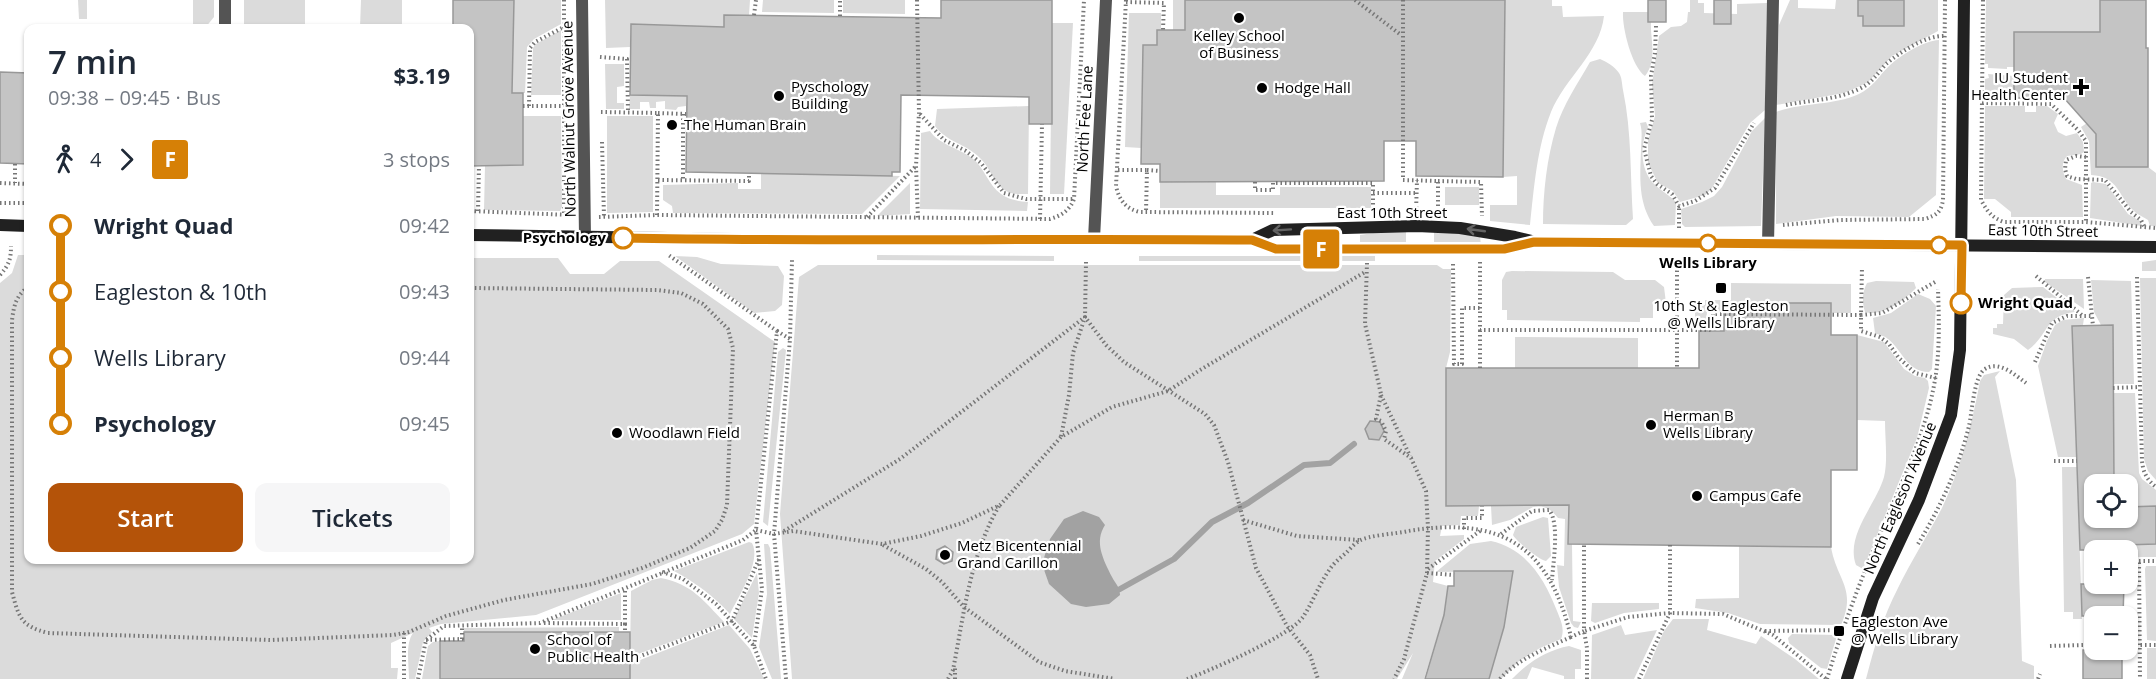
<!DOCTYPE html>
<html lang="en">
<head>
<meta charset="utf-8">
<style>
  body { margin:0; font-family:"Open Sans",sans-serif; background:#f6f6f7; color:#1f2937; height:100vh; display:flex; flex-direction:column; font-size:22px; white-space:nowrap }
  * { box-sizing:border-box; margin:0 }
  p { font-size:20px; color:#747a83 }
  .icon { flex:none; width:33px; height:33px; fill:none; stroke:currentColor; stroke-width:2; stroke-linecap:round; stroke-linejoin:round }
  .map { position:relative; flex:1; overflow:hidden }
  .side { position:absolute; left:24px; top:24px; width:450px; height:540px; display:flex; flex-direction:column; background:#fff; border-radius:12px; box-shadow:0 2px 4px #0004 }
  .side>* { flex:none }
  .badge { padding:0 12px; border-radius:4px; font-size:21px; line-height:39px }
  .fabs { position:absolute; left:2084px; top:474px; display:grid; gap:12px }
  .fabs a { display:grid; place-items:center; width:54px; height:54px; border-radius:12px; background:#fff; box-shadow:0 2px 4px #0004; font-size:30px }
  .map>.badge { position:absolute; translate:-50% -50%; box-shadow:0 0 0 3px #fff }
  .legs { display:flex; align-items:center; gap:9px; height:66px; padding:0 24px; font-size:20px }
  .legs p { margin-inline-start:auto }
  .overview { display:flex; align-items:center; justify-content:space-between; height:102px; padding:0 24px }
  h1 { font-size:33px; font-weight:600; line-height:45px }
  .action { display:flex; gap:12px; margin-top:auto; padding:12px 24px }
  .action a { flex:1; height:69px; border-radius:12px; background:#b45309; color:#fff; font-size:24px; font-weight:600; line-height:69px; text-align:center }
  .action a+a { background:#f6f6f7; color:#1f2937 }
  ul { padding:0 24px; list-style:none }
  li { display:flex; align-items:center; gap:21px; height:66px; font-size:22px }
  li i { display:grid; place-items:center; width:9px; height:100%; margin:0 8px; background:currentColor }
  li i::after { content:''; width:15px; height:15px; margin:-8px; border:4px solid; border-radius:50%; background:#fff }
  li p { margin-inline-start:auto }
  li:first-child i { background:linear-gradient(#0000 50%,currentColor 0) }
  li:last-child i { background:linear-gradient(currentColor 50%,#0000 0) }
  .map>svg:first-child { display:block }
  .green { fill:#dbdbdb }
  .water { fill:#a2a2a2 }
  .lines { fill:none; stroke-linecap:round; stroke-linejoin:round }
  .stream { stroke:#a2a2a2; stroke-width:6 }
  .building { fill:#c4c4c4; stroke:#989898; stroke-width:1.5 }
  .path { stroke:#767676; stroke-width:4; stroke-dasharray:1.5 3; stroke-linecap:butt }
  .lane { stroke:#545454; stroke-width:12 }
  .street { stroke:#545454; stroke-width:12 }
  .secondary { stroke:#212121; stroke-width:12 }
  .oneway { stroke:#646464 }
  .line-1-casing { stroke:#fff; stroke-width:14 }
  .line-1 { stroke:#d68006; stroke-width:9 }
  .poi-dot { fill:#000; stroke:#fff; stroke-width:2 }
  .stop-1-dot { fill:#fff; stroke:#d68006; stroke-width:3 }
  .labels { text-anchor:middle; stroke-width:4.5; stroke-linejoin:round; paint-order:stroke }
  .poi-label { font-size:15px; fill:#000; stroke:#fff; text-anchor:start }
  .street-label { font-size:15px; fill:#000; stroke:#fff }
  .stop-label { font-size:15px; font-weight:bold; fill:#000; stroke:#fff; text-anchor:end }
</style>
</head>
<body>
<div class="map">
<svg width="2156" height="679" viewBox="0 0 2156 679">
  <rect width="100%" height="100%" fill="#fff"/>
  <!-- green -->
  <g class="green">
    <polygon points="78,0 87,0 87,19 79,19"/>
    <polygon points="193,0 214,0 214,17 205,28 193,28"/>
    <rect x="244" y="0" width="61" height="28"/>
    <polygon points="361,0 402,0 402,28 360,28"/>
    <polygon points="514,0 561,0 561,24 534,39 527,47 525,93 512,93"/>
    <polygon points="605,0 750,0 749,15 724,15 724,27 631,24 630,47 606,48"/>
    <polygon points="763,0 834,0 834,13 762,12"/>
    <polygon points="843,0 905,0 905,14 843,13"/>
    <polygon points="1173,0 1185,0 1200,30 1173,30"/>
    <path d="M1505 0H1552V6H1562L1563 17 1604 16C1600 53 1565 78 1551 112 1537 147 1534 188 1530 225L1490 221V205H1517V176L1503 177Z"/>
    <polygon points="1690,0 1698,0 1698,3 1704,3 1704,13 1737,14 1737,4 1767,3 1765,110 1750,123 1712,188 1705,195 1680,202 1673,191 1658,183 1648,163 1648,141 1655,116 1652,84 1659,36 1671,27 1681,26 1687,22 1688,12 1690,12"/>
    <polygon points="1790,0 1798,0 1798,8 1835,9 1836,0 1858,0 1858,16 1904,0 1938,0 1938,31 1892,56 1868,82 1860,86 1844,93 1776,105 1779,25"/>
    <polygon points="1986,0 2100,0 2100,32 2014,32 2014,67 2007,67 2007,69 1988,68 1988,64 1985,64"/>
    <path d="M1623 12H1648V22H1651C1650 39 1658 60 1645 76 1632 67 1622 28 1623 12Z"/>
    <polygon points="1129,13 1161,13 1161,30 1157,30 1157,45 1143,45 1141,148 1125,147"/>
    <polygon points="1052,23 1073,23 1064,194 1050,194"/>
    <polygon points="561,30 561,95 531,95 533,48 536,44"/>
    <path d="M1939 40 1936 195 1909 217 1836 216 1776 224V112C1803 102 1833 106 1859 94 1873 87 1879 76 1889 66 1901 55 1923 41 1939 40Z"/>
    <path d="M1600 59C1607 62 1614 66 1619 73 1622 77 1622 85 1623 90 1632 133 1630 176 1633 219L1626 225H1616L1543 224C1543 192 1547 158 1556 128 1563 105 1578 83 1590 62Z"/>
    <polygon points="605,64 624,64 624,86 617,87 617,103 624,103 624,109 606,109"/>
    <polygon points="1988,74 2014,76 2014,98 1985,97 1985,79 1989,78"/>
    <polygon points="630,95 686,96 686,106 678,107 676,110 665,109 665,101 656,102 656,108 650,108 649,102 640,102 640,109 629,109"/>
    <path d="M1029 106 1028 194C1020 194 1013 195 1006 191 993 183 990 167 980 158 965 143 948 143 935 126L937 109Z"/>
    <path d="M1985 106H2025V112H2036V106H2047L2058 114 2054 123 2058 132 2066 136 2077 133 2083 142 2084 152 2081 154 2067 156C2061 162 2062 171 2066 179L2082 185 2083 217H2011V212L1995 199H1984Z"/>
    <polygon points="523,116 561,116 562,207 560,211 484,210 485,166 523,165"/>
    <polygon points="607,116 653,116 653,212 607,213"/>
    <path d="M2096 117V167H2148L2156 173V226H2150L2148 220C2144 217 2138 215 2135 212 2118 197 2119 176 2091 175L2089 141 2081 127Z"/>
    <polygon points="1765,118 1761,226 1685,227 1682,224 1681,209 1702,202 1714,196 1722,187 1752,131"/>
    <path d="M1646 122 1648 127C1640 145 1640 168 1653 183 1660 190 1669 195 1676 202L1675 225 1654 226C1638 203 1640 178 1641 151 1641 142 1643 132 1640 123Z"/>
    <path d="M930 131C938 144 959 148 972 158 985 168 988 185 1001 194 1009 200 1018 201 1028 202L1027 211 920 209 921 133Z"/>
    <rect x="470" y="166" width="4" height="44"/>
    <polygon points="761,173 900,176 862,214 673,213 672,206 663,200 663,185 738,183 738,189 761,189"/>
    <polygon points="1160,182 1216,182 1216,195 1280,195 1280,187 1371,187 1371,208 1160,208"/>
    <polygon points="2093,182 2106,184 2128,214 2140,221 2142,226 2090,218 2091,183"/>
    <polygon points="910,183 910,214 877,216"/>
    <rect x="1445" y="187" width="34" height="18"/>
    <polygon points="1386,231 1406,231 1406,245 1360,245 1360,235"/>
    <polygon points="1434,231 1480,236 1481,246 1434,245"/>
    <path d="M18 255H28V560H470V258H558L570 274H604L620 261H659L775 342 754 524 742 534 536 615 441 624 429 628 432 632 423 642 415 679H409C409 665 405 644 413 633L391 643V668H398L397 679H0V283L12 273Z"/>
    <polygon points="877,255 1054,256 1054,261 877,260"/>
    <polygon points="675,256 697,257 721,264 778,266 784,276 782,305 775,311 754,313"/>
    <rect x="1139" y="256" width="236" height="5"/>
    <polygon points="2156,260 2156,271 2142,271 2142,262"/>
    <polygon points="818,265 1437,265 1443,269 1451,269 1450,352 1446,368 1446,505 1479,506 1478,516 1461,516 1460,525 1442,526 1440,536 1464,535 1464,539 1435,561 1433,582 1448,586 1444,615 1424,679 1402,679 1413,653 1397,679 792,679 780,514 799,277"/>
    <polygon points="1512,271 1613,272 1625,280 1655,280 1664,287 1666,303 1653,302 1653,318 1640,318 1640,322 1507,320 1507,310 1502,310 1502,280 1506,272"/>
    <polygon points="2140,278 2156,278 2156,480 2148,471 2144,459"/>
    <polygon points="2045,279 2083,279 2084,309 2045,282"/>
    <polygon points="2091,280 2131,281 2134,384 2113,384 2101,325 2094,312"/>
    <path d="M1876 281 1914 282 1916 288C1905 300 1882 317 1865 312 1862 303 1862 292 1867 283Z"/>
    <polygon points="1731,283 1851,284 1851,313 1831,313 1830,303 1725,303 1724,311 1707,312 1706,324 1695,324 1695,305 1705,305 1705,300 1731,300"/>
    <path d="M2043 287 2075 312C2043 316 2050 334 2028 350L2014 339 1993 334V328H1997V324H2003L2004 295 2012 288Z"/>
    <path d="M1918 294 1930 299 1936 306 1932 369 1929 372C1907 372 1903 351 1888 339 1885 336 1879 335 1875 333L1873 318 1891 313Z"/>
    <polygon points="2084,318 2083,325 2072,326 2077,457 2058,457 2038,366 2047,341 2055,325 2063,320"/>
    <path d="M1857 335 1884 342 1904 369 1915 376 1925 378 1928 381 1929 388 1917 438 1863 569 1856 565C1845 535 1876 505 1884 477 1888 460 1885 439 1885 421L1857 420Z"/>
    <polygon points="1515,337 1638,338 1638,368 1515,368"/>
    <polygon points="783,348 786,350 768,526 763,522 778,352"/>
    <path d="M2000 371 1995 377 2016 480 2022 661 2034 666V679H1866C1874 648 1883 617 1898 588 1911 561 1928 535 1942 508 1961 468 1972 424 1980 381L1984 375Z"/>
    <polygon points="2113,393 2135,393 2139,473 2142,479 2156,490 2156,506 2127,507 2127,484 2114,484"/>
    <polygon points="2062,467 2077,467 2082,619 2073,619 2073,612 2064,612"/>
    <path d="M1569 505 1572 544 1573 621 1581 622 1578 628 1574 627 1571 623 1559 587 1557 565 1564 566 1565 519 1558 518C1551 509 1545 505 1533 507L1510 520 1492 525 1491 506Z"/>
    <path d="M1543 517 1548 518 1551 556 1546 561C1539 560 1516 541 1513 535L1516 527Z"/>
    <path d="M1491 541C1527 549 1545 580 1557 611 1561 621 1565 629 1561 639L1540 648 1519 661 1501 679H1489L1504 627 1512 571 1436 572 1470 544Z"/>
    <path d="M749 542 752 543C762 561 738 597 730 614 714 596 696 583 674 571Z"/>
    <polygon points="764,544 768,544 770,548 781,679 772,679 759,647 767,594"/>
    <polygon points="2156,544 2156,557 2127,557 2127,550 2124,550 2124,545"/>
    <path d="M1739 546 1831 547C1837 581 1857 588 1841 625L1760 624 1728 613 1695 608 1696 599 1739 598Z"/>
    <polygon points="2146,566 2156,566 2156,641 2147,640 2145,569"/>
    <polygon points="757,573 759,593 752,638 734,619"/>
    <path d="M661 578C692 584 704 601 724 622L630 657 631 591 652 580Z"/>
    <polygon points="621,593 621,620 552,620"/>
    <polygon points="1592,603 1659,603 1659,609 1624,613 1595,623 1591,621"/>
    <polygon points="1673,619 1709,619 1707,630 1756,644 1761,636 1795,659 1819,679 1643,679 1664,631"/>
    <polygon points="729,625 750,649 764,679 630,679 630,664"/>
    <polygon points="1621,625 1625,635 1657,630 1634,679 1591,679 1592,635"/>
    <polygon points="619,627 619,631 464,632 464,628"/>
    <polygon points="1792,634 1835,635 1836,639 1827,669 1821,668 1789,643 1788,638"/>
    <polygon points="440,641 440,679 422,679 428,646 433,642"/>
    <path d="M1569 646 1581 650V669H1575V679H1564V676L1532 667 1527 679H1512C1527 663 1547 650 1569 646Z"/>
    <rect x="2147" y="648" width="9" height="31"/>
  </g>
  <!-- water -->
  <path class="water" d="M1083 511 1099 517 1105 525C1094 542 1103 559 1112 577 1115 583 1120 587 1120 595L1109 604 1086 607 1071 604 1049 584 1042 564 1050 539 1064 519Z"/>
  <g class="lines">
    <!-- stream -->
    <polyline class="stream" points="1120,589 1174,559 1212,522 1248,503 1304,465 1330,463 1354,444"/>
  </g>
  <!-- building -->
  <g class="building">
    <polygon points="453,0 514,0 512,93 523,93 523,165 470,166 470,28 453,28"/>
    <polygon points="941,0 1052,0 1052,124 1029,124 1029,97 901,95 900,172 892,172 892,176 686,172 687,96 630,95 631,24 724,27 724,15 941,18"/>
    <polygon points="1185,0 1505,0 1503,177 1416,176 1416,141 1384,141 1384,181 1160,182 1160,164 1141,164 1143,45 1157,45 1157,30 1185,30"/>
    <rect x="1648" y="0" width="18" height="22"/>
    <rect x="1714" y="0" width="17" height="24"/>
    <polygon points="1858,0 1904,0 1904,26 1863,26 1863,16 1858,16"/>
    <polygon points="2100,0 2146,0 2146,48 2148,48 2148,167 2096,167 2096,134 2064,98 2014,98 2014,32 2100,32"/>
    <polygon points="0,72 28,73 28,164 0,163"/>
    <polygon points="1724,303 1831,303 1831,335 1857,335 1857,470 1831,470 1831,547 1568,544 1569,505 1446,506 1446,368 1699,368 1699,331 1724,331"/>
    <polygon points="2113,325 2114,484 2094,484 2094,518 2127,518 2127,507 2156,506 2156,544 2124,545 2124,550 2080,550 2072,326"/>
    <polygon points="1370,421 1380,422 1384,431 1379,440 1369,439 1365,429"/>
    <polygon points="945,546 953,552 952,561 944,564 936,559 937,550"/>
    <polygon points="1454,571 1513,571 1504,627 1489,679 1425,679 1444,615 1448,586 1454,586"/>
    <polygon points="2081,584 2124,584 2123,616 2082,616"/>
    <polygon points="464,632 630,632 630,679 440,679 440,641 464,641"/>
    <rect x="2083" y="650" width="39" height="29"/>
  </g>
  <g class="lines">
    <!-- path -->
    <g class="path">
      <polyline points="564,0 564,214"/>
      <polyline points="917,0 919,113 916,166 918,218"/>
      <path d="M1126 0 1116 186C1119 200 1126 209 1140 212L1274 213"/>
      <polyline points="1355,0 1401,35"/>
      <polyline points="1403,0 1403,180 1438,181 1438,213"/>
      <path d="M1983 0 1981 200C1987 211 1992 218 2004 222H2086L2156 228"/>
      <polyline points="1126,2 1164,3 1163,30"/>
      <polyline points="754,15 756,0"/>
      <polyline points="840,16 840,0"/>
      <polyline points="1656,26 1655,53 1651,76 1652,120 1644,149 1651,176 1657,184 1672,194 1679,206 1695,201 1715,188 1754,123"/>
      <polyline points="600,57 627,59 628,111"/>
      <polyline points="1982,103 2051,104 2078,130 2086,141 2086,222"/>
      <path d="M1786 105C1810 100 1836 100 1859 89 1872 83 1877 74 1886 64 1900 52 1926 35 1945 36"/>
      <polyline points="523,106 564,106"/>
      <polyline points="529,106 530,48 535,42 564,27"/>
      <polyline points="601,112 658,113 657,215"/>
      <polyline points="658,113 686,114"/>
      <polyline points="683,114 683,180"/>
      <polyline points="920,114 944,140 966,151 981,163 1004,193 1026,199 1074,199"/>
      <polyline points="602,142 604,217"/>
      <polyline points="2086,157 2076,156 2066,160 2065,169 2067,176 2076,179 2105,180 2131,212 2141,220 2144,226"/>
      <polyline points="15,164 15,183"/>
      <polyline points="1118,170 1147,170 1146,212"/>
      <polyline points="1147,170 1160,171"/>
      <polyline points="658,180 749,181 749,173"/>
      <polyline points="1438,181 1481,182 1482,216"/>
      <polyline points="1255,182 1255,190 1273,190 1273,183 1373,183 1373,212"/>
      <polyline points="0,183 28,184"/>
      <polyline points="1373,193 1417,193"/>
      <polyline points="0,203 28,203"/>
      <polyline points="470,211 571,215"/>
      <polyline points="478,211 479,166"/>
      <polyline points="1416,212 1417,180"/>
      <path d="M599 217 657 215 1050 219C1061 216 1070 210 1074 199L1084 0"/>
      <polyline points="867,217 916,166"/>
      <polyline points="1040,219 1042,124"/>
      <path d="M1783 225 1840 220 1925 219C1936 215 1941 213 1943 200L1945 0"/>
      <polyline points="1679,228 1679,206"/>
      <polyline points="1086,262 1085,317 1106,345 1124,362 1205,414 1214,425 1228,462 1256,568 1287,626 1310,655 1318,679"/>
      <polyline points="1480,262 1480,330 1713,330 1713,314 1861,315 1862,267"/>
      <polyline points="1367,263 1365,324 1381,394 1376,419 1381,421 1386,431 1384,439 1411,458 1426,491 1428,528 1427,573 1404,659 1394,679"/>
      <polyline points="1453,264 1454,364 1462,364 1462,308 1480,308"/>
      <polyline points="1677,266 1677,368"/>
      <path d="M0 275C9 265 11 259 11 246"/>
      <polyline points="2036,276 2083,316"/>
      <polyline points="2088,277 2093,326"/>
      <path d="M2137 277 2142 461C2143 472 2147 480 2156 487"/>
      <polyline points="1935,282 1882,313 1861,315 1861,331 1880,337 1889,344 1898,357 1915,373 1936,378"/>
      <path d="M28 287C16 296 14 305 12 320V592C19 618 21 626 48 633L270 640 393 635 409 632 446 616 504 600 592 584 642 568 690 548 715 531 722 520 727 505 733 348 728 329 703 304 681 293 657 290 470 288"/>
      <polyline points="777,331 790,339"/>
      <polyline points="2035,362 2052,323 2067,316 2092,316"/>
      <polyline points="1480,368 1480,330"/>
      <polyline points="2113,388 2140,387"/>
      <polyline points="1381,395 1410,456"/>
      <polyline points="2054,461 2077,461"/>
      <polyline points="1243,520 1297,536 1359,540"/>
      <polyline points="1464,529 1464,518 1482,518 1482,506"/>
      <polyline points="784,531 900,459 1085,317 1073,353 1069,395 1061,437"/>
      <path d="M1501 534 1532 511 1549 510C1560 523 1553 563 1552 580"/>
      <path d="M1918 544C1940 508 1959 467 1969 426 1972 413 1974 375 1985 369 1999 360 2015 375 2026 383"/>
      <polyline points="883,545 926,569 942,582 964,607 1039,662 1065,671 1115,679"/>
      <polyline points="2127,560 2139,561 2140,679"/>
      <polyline points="2139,561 2156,561"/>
      <polyline points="1428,569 1480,531"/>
      <polyline points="662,572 683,579 716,604 754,646 766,679"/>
      <polyline points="1427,573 1454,575"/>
      <polyline points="544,623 625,624 625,588"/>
      <polyline points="625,624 625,631"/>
      <polyline points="1765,631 1842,630"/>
      <polyline points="404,633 404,679"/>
      <polyline points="426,640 462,639 462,626"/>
      <polyline points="2127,645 2156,645"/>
      <polyline points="754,646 762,589 756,530 774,534 793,531 882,544 921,536 962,523 1000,505 1061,437 1112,407 1168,391 1200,370 1365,272"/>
      <polyline points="2050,646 2083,645"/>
      <polyline points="630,660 732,621 759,559"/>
      <polyline points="418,679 426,640 444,626 540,623 743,540 756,530 777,331 667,254"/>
      <polyline points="786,679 774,534 790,339 792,260"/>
      <path d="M948 679 953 670C964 614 970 556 999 506"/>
      <polyline points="955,679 955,668"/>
      <path d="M1187 679C1211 670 1290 636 1303 617 1313 602 1319 584 1330 569 1334 563 1340 558 1346 553 1350 549 1354 544 1359 541 1368 535 1396 534 1408 531 1501 516 1549 545 1571 637L1584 631V544"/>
      <path d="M1500 679C1517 659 1547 648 1571 637"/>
      <polyline points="1587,679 1587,648 1584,631 1628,617 1670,613 1723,614 1773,635 1826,679"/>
      <polyline points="1639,679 1670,613 1670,544"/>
      <path d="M1827 679C1843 626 1862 576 1884 525 1904 477 1926 432 1935 380 1940 351 1939 319 1938 289"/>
      <polyline points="2038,679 2040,674"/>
    </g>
    <!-- lane -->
    <polyline class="lane" points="1768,244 1773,0"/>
    <!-- street -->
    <g class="street">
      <polyline points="225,0 225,28"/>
      <polyline points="582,0 585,238"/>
      <polyline points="1094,239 1106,0"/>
    </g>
    <!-- secondary -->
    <g class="secondary">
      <polyline points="0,225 28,226"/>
      <polyline points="470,235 793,240 1071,239 1252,240 1276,249 1504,249 1534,242 2156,247"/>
      <polyline points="1252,240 1273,230 1417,226 1460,228 1515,237 1532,241"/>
      <polyline points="1847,679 1873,598 1919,500 1951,415 1960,350 1964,0"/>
    </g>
  </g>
  <!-- one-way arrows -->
  <defs><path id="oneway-shaft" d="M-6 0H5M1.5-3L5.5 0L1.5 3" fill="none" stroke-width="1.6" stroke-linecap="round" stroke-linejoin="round" transform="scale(1.5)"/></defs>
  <g class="oneway">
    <use href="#oneway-shaft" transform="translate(1282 230) rotate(176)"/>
    <use href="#oneway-shaft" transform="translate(1476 230) rotate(-172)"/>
  </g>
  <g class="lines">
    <defs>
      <path id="line-1" d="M623 238C832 242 1042 238 1252 240L1276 249H1504L1534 242 1962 245 1961 303"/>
    </defs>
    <!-- line-1 casing -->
    <use href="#line-1" class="line-1-casing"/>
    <!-- line-1 -->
    <use href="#line-1" class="line-1"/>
  </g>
  <!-- markers -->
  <g class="poi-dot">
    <circle cx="1239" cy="18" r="6"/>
    <path d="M2078 78h6v6h6v6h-6v6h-6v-6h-6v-6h6z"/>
    <circle cx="1262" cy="88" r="6"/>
    <circle cx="779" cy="96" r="6"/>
    <circle cx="672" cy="125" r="6"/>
    <rect x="1715" y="282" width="12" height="12" rx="3"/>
    <circle cx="1651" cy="425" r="6"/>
    <circle cx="617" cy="433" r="6"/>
    <circle cx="1697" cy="496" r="6"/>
    <circle cx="945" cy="555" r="6"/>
    <rect x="1833" y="625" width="12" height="12" rx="3"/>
    <circle cx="535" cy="649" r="6"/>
  </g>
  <g class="stop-1-dot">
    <circle cx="623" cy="238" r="10"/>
    <circle cx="1708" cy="243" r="8"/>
    <circle cx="1939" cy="245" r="8"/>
    <circle cx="1961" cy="303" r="10"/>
  </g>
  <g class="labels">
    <!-- poi labels -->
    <g class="poi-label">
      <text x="1239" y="41" text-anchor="middle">Kelley School<tspan x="1239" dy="17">of Business</tspan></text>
      <text x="2068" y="83" text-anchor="end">IU Student<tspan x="2068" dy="17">Health Center</tspan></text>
      <text x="791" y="92">Pyschology<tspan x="791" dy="17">Building</tspan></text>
      <text x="1274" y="93">Hodge Hall</text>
      <text x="684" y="130">The Human Brain</text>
      <text x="1721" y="311" text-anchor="middle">10th St &amp; Eagleston<tspan x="1721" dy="17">@ Wells Library</tspan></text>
      <text x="1663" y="421">Herman B<tspan x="1663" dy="17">Wells Library</tspan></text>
      <text x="629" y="438">Woodlawn Field</text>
      <text x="1709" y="501">Campus Cafe</text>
      <text x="957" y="551">Metz Bicentennial<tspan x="957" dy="17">Grand Carillon</tspan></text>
      <text x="1851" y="627">Eagleston Ave<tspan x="1851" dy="17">@ Wells Library</tspan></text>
      <text x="547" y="645">School of<tspan x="547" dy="17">Public Health</tspan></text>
    </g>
    <!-- street labels -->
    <g class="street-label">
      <text transform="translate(569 119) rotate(-91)" y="5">North Walnut Grove Avenue</text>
      <text transform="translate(1085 119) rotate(-87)" y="5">North Fee Lane</text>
      <text x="1392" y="218">East 10th Street</text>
      <text transform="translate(2043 231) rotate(1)" y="5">East 10th Street</text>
      <text transform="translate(1900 498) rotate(-67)" y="5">North Eagleson Avenue</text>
    </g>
    <!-- stop labels -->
    <g class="stop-label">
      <text x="606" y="243">Psychology</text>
      <text x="1708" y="268" text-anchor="middle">Wells Library</text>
      <text x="1978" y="308" text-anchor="start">Wright Quad</text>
    </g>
  </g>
</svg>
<div class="fabs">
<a><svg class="icon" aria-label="locate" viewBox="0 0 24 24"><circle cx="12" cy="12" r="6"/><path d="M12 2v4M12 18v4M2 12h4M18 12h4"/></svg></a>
<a>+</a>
<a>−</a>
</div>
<b class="badge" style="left:1321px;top:249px;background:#d68006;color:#fff">F</b>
<section class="side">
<div class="overview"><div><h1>7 min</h1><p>09:38 – 09:45 · Bus</p></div><b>$3.19</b></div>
<div class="legs"><svg class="icon" aria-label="walk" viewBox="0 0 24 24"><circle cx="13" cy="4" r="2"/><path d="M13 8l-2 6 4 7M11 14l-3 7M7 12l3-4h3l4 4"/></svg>4<svg class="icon" aria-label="forward" viewBox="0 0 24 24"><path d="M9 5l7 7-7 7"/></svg><b class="badge" style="background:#d68006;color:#fff">F</b><p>3 stops</p></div>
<ul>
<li><i style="color:#d68006"></i><b>Wright Quad</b><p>09:42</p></li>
<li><i style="color:#d68006"></i><span>Eagleston &amp; 10th</span><p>09:43</p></li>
<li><i style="color:#d68006"></i><span>Wells Library</span><p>09:44</p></li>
<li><i style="color:#d68006"></i><b>Psychology</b><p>09:45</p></li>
</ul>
<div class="action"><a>Start</a><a>Tickets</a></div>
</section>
</div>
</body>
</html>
